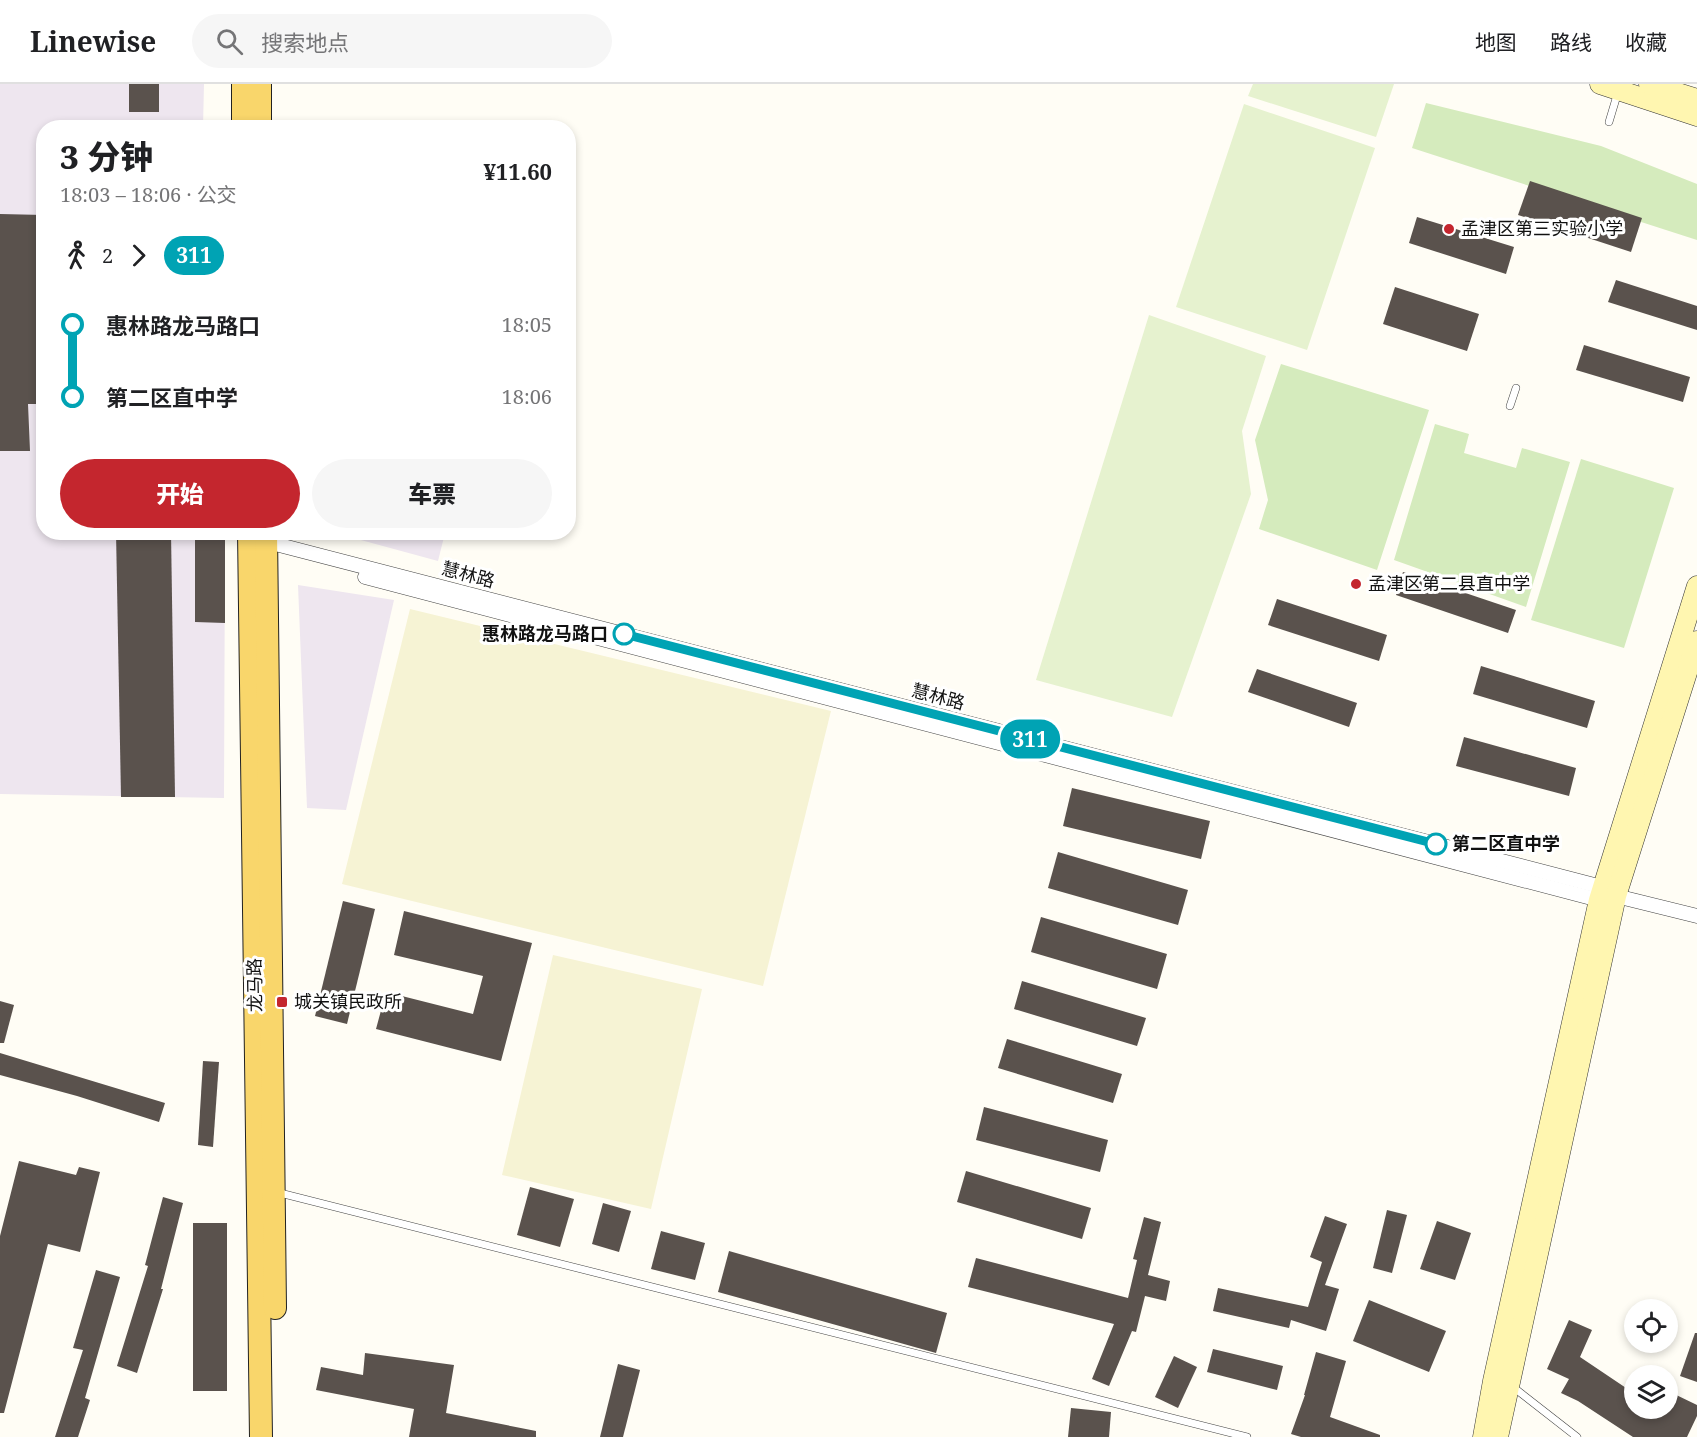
<!DOCTYPE html>
<html lang="zh">
<head>
<meta charset="utf-8">
<style>
  body { margin:0; font-family:"Noto Serif","Noto Sans SC",serif; background:#f6f6f6; color:#202124; height:100vh; display:flex; flex-direction:column; font-size:22px; white-space:nowrap }
  * { box-sizing:border-box; margin:0 }
  p { font-size:20px; color:#757577 }
  .icon { flex:none; width:33px; height:33px; fill:none; stroke:currentColor; stroke-width:2; stroke-linecap:round; stroke-linejoin:round }
  .map { position:relative; flex:1; overflow:hidden }
  .side { position:absolute; left:36px; top:36px; width:540px; height:420px; display:flex; flex-direction:column; background:#fff; border-radius:24px; box-shadow:0 3px 9px #0003 }
  .side>* { flex:none }
  .badge { padding:0 12px; border-radius:20px; font-size:21px; line-height:39px }
  .controls { position:absolute; left:1624px; top:1215px; display:grid; gap:12px }
  .controls a { display:grid; place-items:center; width:54px; height:54px; border-radius:50%; background:#fff; box-shadow:0 3px 9px #0003; font-size:30px }
  .map>.badge { position:absolute; translate:-50% -50%; box-shadow:0 0 0 3px #fff }
  .legs { display:flex; align-items:center; gap:9px; height:66px; padding:0 24px; font-size:20px }
  .legs p { margin-inline-start:auto }
  .summary { display:flex; align-items:center; justify-content:space-between; height:102px; padding:0 24px }
  h1 { font-size:33px; font-weight:800; line-height:45px }
  .primary-button { display:flex; gap:12px; margin-top:auto; padding:12px 24px }
  .primary-button a { flex:1; height:69px; border-radius:36px; background:#c4262e; color:#fff; font-size:24px; font-weight:800; line-height:69px; text-align:center }
  .primary-button a+a { background:#f6f6f6; color:#202124 }
  ul { padding:0 24px; list-style:none }
  li { display:flex; align-items:center; gap:21px; height:72px; font-size:22px }
  li i { display:grid; place-items:center; width:9px; height:100%; margin:0 8px; background:currentColor }
  li i::after { content:''; width:15px; height:15px; margin:-8px; border:4px solid; border-radius:50%; background:#fff }
  li p { margin-inline-start:auto }
  li:first-child i { background:linear-gradient(#0000 50%,currentColor 0) }
  li:last-child i { background:linear-gradient(currentColor 50%,#0000 0) }
  header { display:flex; align-items:center; gap:36px; box-sizing:border-box; height:84px; padding:0 30px; background:#fff; border-bottom:2px solid #e0e0e0 }
  header strong { font-size:28px }
  nav { display:flex; gap:33px; margin-inline-start:auto; font-size:21px }
  .search { width:420px; height:54px; background:#f6f6f6; display:flex; align-items:center; gap:15px; box-sizing:border-box; padding:0 21px; border-radius:33px; color:#757577; font-size:22px }
  .map>svg:first-child { display:block }
  .industrial { fill:#eee6ef }
  .farmland { fill:#f6f3d4 }
  .green { fill:#d5ebbd }
  .pitch { fill:#e6f2cf }
  .building { fill:#5a524d }
  .lines { fill:none; stroke-linecap:round; stroke-linejoin:round }
  .lane-casing { stroke:#444; stroke-width:8 }
  .street-casing { stroke:#444; stroke-width:15 }
  .secondary-casing { stroke:#333; stroke-width:21 }
  .primary-casing { stroke:#222; stroke-width:24 }
  .lane { stroke:#fff; stroke-width:7 }
  .street { stroke:#fff; stroke-width:14 }
  .secondary { stroke:#fff6b0; stroke-width:20 }
  .primary { stroke:#f9d66b; stroke-width:22 }
  .line-1-casing { stroke:#fff; stroke-width:14 }
  .line-1 { stroke:#00a3b4; stroke-width:9 }
  .poi-dot { fill:#c4262e; stroke:#fff; stroke-width:2 }
  .stop-1-dot { fill:#fff; stroke:#00a3b4; stroke-width:3 }
  .labels { text-anchor:middle; stroke-width:6; stroke-linejoin:round; paint-order:stroke }
  .poi-label { font-size:18px; fill:#111; stroke:#fff; text-anchor:start }
  .street-label { font-size:18px; fill:#111; stroke:#fff }
  .stop-label { font-size:18px; font-weight:bold; fill:#111; stroke:#fff; text-anchor:end }
</style>
</head>
<body>
<header>
<strong>Linewise</strong>
<div class="search"><svg class="icon" aria-label="search" viewBox="0 0 24 24"><circle cx="10" cy="10" r="6"/><path d="M15 15l6 6"/></svg>搜索地点</div>
<nav><a>地图</a><a>路线</a><a>收藏</a></nav>
</header>
<div class="map">
<svg width="1697" height="1353" viewBox="0 0 1697 1353">
  <rect width="100%" height="100%" fill="#fffdf5"/>
  <!-- industrial -->
  <g class="industrial">
    <polygon points="0,0 204,0 203,43 44,44 44,448 225,449 224,714 0,710"/>
    <polygon points="335,449 445,449 438,477"/>
    <polygon points="298,501 394,516 346,726 307,724"/>
  </g>
  <!-- farmland -->
  <g class="farmland">
    <polygon points="410,525 831,627 763,902 342,800"/>
    <polygon points="553,871 702,905 651,1125 502,1091"/>
  </g>
  <!-- green -->
  <g class="green">
    <polygon points="1426,19 1601,62 1697,100 1697,156 1412,64"/>
    <polygon points="1281,280 1429,326 1377,486 1259,445 1268,416 1255,356"/>
    <polygon points="1435,340 1469,350 1464,369 1516,384 1522,364 1570,378 1526,523 1394,476"/>
    <polygon points="1581,375 1674,404 1624,564 1531,536"/>
  </g>
  <!-- pitch -->
  <g class="pitch">
    <polygon points="1253,0 1394,0 1376,53 1248,12"/>
    <polygon points="1244,20 1375,64 1307,266 1176,223"/>
    <polygon points="1149,231 1266,272 1242,347 1251,410 1172,633 1036,596"/>
  </g>
  <!-- building -->
  <g class="building">
    <rect x="129" y="0" width="30" height="28"/>
    <polygon points="1530,97 1642,134 1631,168 1518,131"/>
    <polygon points="0,130 44,131 44,320 28,320 30,367 0,367"/>
    <polygon points="1417,133 1514,163 1506,190 1409,159"/>
    <polygon points="1616,196 1697,222 1697,246 1608,218"/>
    <polygon points="1395,203 1479,230 1467,267 1383,240"/>
    <polygon points="1584,261 1690,293 1683,318 1576,286"/>
    <polygon points="116,448 171,448 175,713 121,713"/>
    <polygon points="195,448 225,448 225,539 195,538"/>
    <polygon points="1403,488 1516,526 1508,549 1396,511"/>
    <polygon points="1277,515 1387,551 1379,577 1268,541"/>
    <polygon points="1481,582 1595,617 1587,644 1473,610"/>
    <polygon points="1257,585 1357,619 1349,643 1248,608"/>
    <polygon points="1464,653 1576,684 1569,712 1456,682"/>
    <polygon points="1072,704 1210,737 1201,775 1063,742"/>
    <polygon points="1058,768 1188,806 1178,841 1048,804"/>
    <polygon points="343,817 375,825 347,940 315,932"/>
    <polygon points="404,827 532,859 501,977 376,945 386,908 473,930 483,892 394,871"/>
    <polygon points="1041,833 1167,870 1157,905 1031,868"/>
    <polygon points="1022,897 1146,934 1137,962 1014,925"/>
    <polygon points="0,917 14,921 4,959 0,959"/>
    <polygon points="1007,955 1122,990 1113,1019 998,984"/>
    <polygon points="0,969 165,1019 159,1038 77,1012 0,991"/>
    <polygon points="203,977 219,978 213,1063 198,1061"/>
    <polygon points="984,1023 1108,1056 1100,1088 976,1056"/>
    <polygon points="19,1077 76,1091 79,1083 100,1088 80,1168 48,1160 4,1329 0,1329 0,1152"/>
    <polygon points="966,1087 1091,1124 1082,1155 957,1118"/>
    <polygon points="530,1103 574,1115 560,1163 517,1151"/>
    <polygon points="163,1113 183,1119 161,1205 163,1205 137,1289 117,1282 148,1182 145,1181"/>
    <polygon points="603,1119 631,1127 619,1168 592,1160"/>
    <polygon points="1387,1126 1407,1131 1392,1189 1373,1184"/>
    <polygon points="1325,1132 1347,1140 1325,1201 1339,1205 1326,1247 1291,1236 1289,1244 1213,1227 1218,1204 1308,1223 1322,1178 1310,1173"/>
    <polygon points="1144,1133 1161,1138 1148,1191 1170,1197 1166,1217 1145,1212 1136,1248 1132,1247 1109,1302 1092,1295 1114,1240 968,1203 976,1174 1128,1214 1137,1176 1133,1175"/>
    <polygon points="1437,1137 1471,1149 1455,1196 1420,1185"/>
    <rect x="193" y="1139" width="34" height="168"/>
    <polygon points="661,1147 705,1159 695,1196 651,1185"/>
    <polygon points="729,1167 947,1229 936,1269 718,1208"/>
    <polygon points="96,1186 120,1193 85,1314 90,1316 78,1353 55,1353 83,1266 73,1264"/>
    <polygon points="1369,1216 1446,1247 1429,1288 1353,1257"/>
    <polygon points="1569,1236 1592,1246 1580,1273 1635,1310 1635,1324 1668,1324 1668,1307 1697,1321 1697,1332 1687,1353 1633,1353 1578,1317 1561,1309 1569,1295 1547,1285"/>
    <polygon points="1695,1249 1697,1249 1697,1298 1680,1292"/>
    <polygon points="1213,1265 1283,1282 1277,1306 1207,1288"/>
    <polygon points="1316,1268 1346,1277 1330,1333 1380,1351 1380,1353 1301,1353 1291,1350 1305,1311 1304,1311"/>
    <polygon points="365,1269 454,1281 446,1329 536,1347 536,1353 409,1353 414,1325 316,1306 321,1283 363,1291"/>
    <polygon points="1174,1272 1197,1283 1178,1324 1155,1313"/>
    <polygon points="618,1280 640,1286 623,1353 600,1353"/>
    <polygon points="1071,1324 1111,1328 1109,1353 1068,1353"/>
  </g>
  <g class="lines">
    <defs>
      <g id="lane">
        <polyline points="1609,38 1618,8"/>
        <polyline points="1510,322 1516,304"/>
        <polyline points="276,1108 1247,1353"/>
        <polyline points="1513,1303 1577,1353"/>
      </g>
      <g id="street">
        <polyline points="260,456 1602,803 1616,812 1697,832"/>
        <polyline points="365,493 1599,816 1606,814"/>
      </g>
      <g id="secondary">
        <polyline points="1600,0 1697,32"/>
        <polyline points="1649,0 1697,15"/>
        <polyline points="1483,1353 1493,1297 1599,816 1697,502"/>
        <polyline points="1498,1353 1616,812 1697,557"/>
      </g>
      <g id="primary">
        <polyline points="243,0 243,44"/>
        <polyline points="260,0 260,44"/>
        <polyline points="249,448 261,1353"/>
        <polyline points="266,448 275,1224"/>
      </g>
    </defs>
    <!-- lane casing -->
    <use href="#lane" class="lane-casing"/>
    <!-- street casing -->
    <use href="#street" class="street-casing"/>
    <!-- secondary casing -->
    <use href="#secondary" class="secondary-casing"/>
    <!-- primary casing -->
    <use href="#primary" class="primary-casing"/>
    <!-- lane -->
    <use href="#lane" class="lane"/>
    <!-- street -->
    <use href="#street" class="street"/>
    <!-- secondary -->
    <use href="#secondary" class="secondary"/>
    <!-- primary -->
    <use href="#primary" class="primary"/>
  </g>
  <g class="lines">
    <defs>
      <polyline id="line-1" points="624,550 1436,760"/>
    </defs>
    <!-- line-1 casing -->
    <use href="#line-1" class="line-1-casing"/>
    <!-- line-1 -->
    <use href="#line-1" class="line-1"/>
  </g>
  <!-- markers -->
  <g class="poi-dot">
    <circle cx="1449" cy="145" r="6"/>
    <circle cx="1356" cy="500" r="6"/>
    <rect x="276" y="912" width="12" height="12" rx="3"/>
  </g>
  <g class="stop-1-dot">
    <circle cx="624" cy="550" r="10"/>
    <circle cx="1436" cy="760" r="10"/>
  </g>
  <g class="labels">
    <!-- poi labels -->
    <g class="poi-label">
      <text x="1461" y="151">孟津区第三实验小学</text>
      <text x="1368" y="506">孟津区第二县直中学</text>
      <text x="294" y="924">城关镇民政所</text>
    </g>
    <!-- street labels -->
    <g class="street-label">
      <text transform="translate(468 491) rotate(15)" y="6">慧林路</text>
      <text transform="translate(938 613) rotate(15)" y="6">慧林路</text>
      <text transform="translate(255 901) rotate(-91)" y="6">龙马路</text>
    </g>
    <!-- stop labels -->
    <g class="stop-label">
      <text x="608" y="556">惠林路龙马路口</text>
      <text x="1452" y="766" text-anchor="start">第二区直中学</text>
    </g>
  </g>
</svg>
<div class="controls">
<a><svg class="icon" aria-label="locate" viewBox="0 0 24 24"><circle cx="12" cy="12" r="6"/><path d="M12 2v4M12 18v4M2 12h4M18 12h4"/></svg></a>
<a><svg class="icon" aria-label="layers" viewBox="0 0 24 24"><path d="M12 4l9 5-9 5-9-5zM3 14l9 5 9-5"/></svg></a>
</div>
<b class="badge" style="left:1030px;top:655px;background:#00a3b4;color:#fff">311</b>
<section class="side">
<div class="summary"><div><h1>3 分钟</h1><p>18:03 – 18:06 · 公交</p></div><b>¥11.60</b></div>
<div class="legs"><svg class="icon" aria-label="walk" viewBox="0 0 24 24"><circle cx="13" cy="4" r="2"/><path d="M13 8l-2 6 4 7M11 14l-3 7M7 12l3-4h3l4 4"/></svg>2<svg class="icon" aria-label="forward" viewBox="0 0 24 24"><path d="M9 5l7 7-7 7"/></svg><b class="badge" style="background:#00a3b4;color:#fff">311</b></div>
<ul>
<li><i style="color:#00a3b4"></i><b>惠林路龙马路口</b><p>18:05</p></li>
<li><i style="color:#00a3b4"></i><b>第二区直中学</b><p>18:06</p></li>
</ul>
<div class="primary-button"><a>开始</a><a>车票</a></div>
</section>
</div>
</body>
</html>
